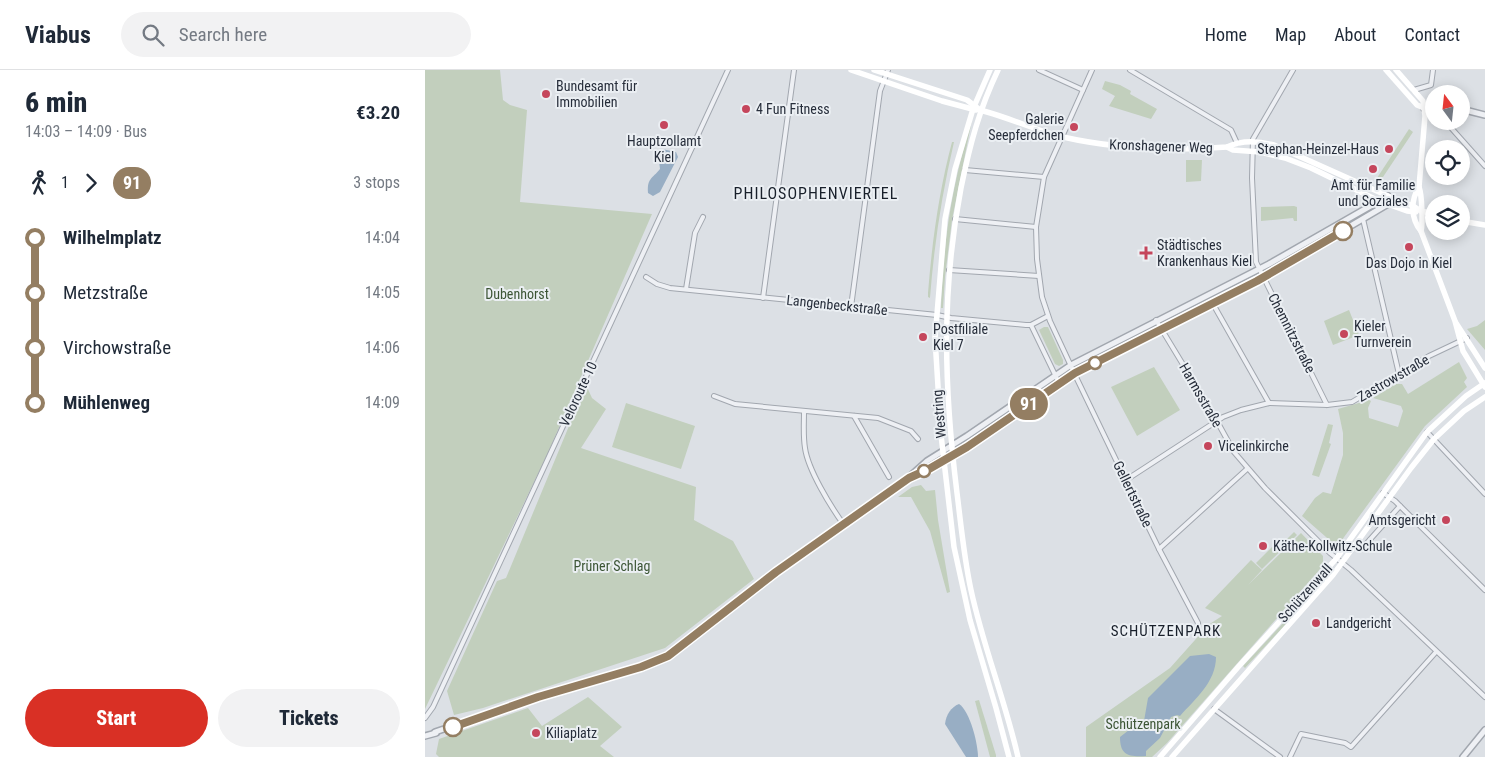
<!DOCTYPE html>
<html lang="en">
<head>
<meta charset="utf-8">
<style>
  body { margin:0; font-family:"Roboto Condensed",sans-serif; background:#f2f2f3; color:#1f2937; height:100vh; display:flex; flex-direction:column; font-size:19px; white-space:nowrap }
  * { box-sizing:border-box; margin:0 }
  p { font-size:16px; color:#747a83 }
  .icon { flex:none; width:28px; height:28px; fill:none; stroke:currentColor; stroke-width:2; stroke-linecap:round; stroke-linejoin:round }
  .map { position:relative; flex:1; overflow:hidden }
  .panel { display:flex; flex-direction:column; background:#fff; width:425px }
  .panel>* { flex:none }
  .badge { padding:0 10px; border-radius:16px; font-size:18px; line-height:32px }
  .needle { width:32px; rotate:345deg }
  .controls { position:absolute; left:1000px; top:15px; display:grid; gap:10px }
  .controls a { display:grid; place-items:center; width:45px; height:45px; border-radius:50%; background:#fff; box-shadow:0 2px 12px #0003; font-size:25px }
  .map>.badge { position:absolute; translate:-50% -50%; box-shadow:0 0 0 2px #fff }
  .legs { display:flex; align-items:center; gap:8px; height:55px; padding:0 25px; font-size:16px }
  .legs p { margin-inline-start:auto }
  .head { display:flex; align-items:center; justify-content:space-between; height:85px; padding:0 25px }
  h1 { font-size:28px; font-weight:800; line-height:38px }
  .primary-button { display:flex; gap:10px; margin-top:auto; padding:10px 25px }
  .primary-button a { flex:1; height:58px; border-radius:30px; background:#d93025; color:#fff; font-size:20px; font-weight:800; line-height:58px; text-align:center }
  .primary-button a+a { background:#f2f2f3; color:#1f2937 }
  ul { padding:0 25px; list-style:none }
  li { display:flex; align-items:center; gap:18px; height:55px; font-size:19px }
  li i { display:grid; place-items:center; width:8px; height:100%; margin:0 6px; background:currentColor }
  li i::after { content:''; width:12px; height:12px; margin:-6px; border:4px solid; border-radius:50%; background:#fff }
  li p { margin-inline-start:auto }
  li:first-child i { background:linear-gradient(#0000 50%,currentColor 0) }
  li:last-child i { background:linear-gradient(currentColor 50%,#0000 0) }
  header { display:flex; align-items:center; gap:30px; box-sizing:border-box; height:70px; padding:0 25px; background:#fff; border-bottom:1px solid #e0e1e3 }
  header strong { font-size:24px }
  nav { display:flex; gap:28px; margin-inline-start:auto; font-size:18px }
  .search { width:350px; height:45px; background:#f2f2f3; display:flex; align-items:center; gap:12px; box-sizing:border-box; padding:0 18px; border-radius:28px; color:#747a83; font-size:19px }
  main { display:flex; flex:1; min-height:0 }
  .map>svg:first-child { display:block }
  .green { fill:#c2cfbd }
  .water { fill:#98aec4 }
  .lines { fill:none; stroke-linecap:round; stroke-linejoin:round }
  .minor-casing { stroke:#a2a7af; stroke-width:6 }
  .tertiary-casing { stroke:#a2a7af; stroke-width:8 }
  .minor { stroke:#eef0f4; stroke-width:4 }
  .tertiary { stroke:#eef0f4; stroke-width:5 }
  .secondary { stroke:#fff; stroke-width:5.5 }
  .line-1-casing { stroke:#fff; stroke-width:11 }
  .line-1 { stroke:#947e62; stroke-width:8 }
  .poi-dot { fill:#c5465c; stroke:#ebeff3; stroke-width:2 }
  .stop-1-dot { fill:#fff; stroke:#947e62; stroke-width:2.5 }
  .labels { text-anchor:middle; stroke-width:4; stroke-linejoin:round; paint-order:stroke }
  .poi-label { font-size:14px; fill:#272e3b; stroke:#ebeff3; text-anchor:start }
  .street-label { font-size:14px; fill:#272e3b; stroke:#ebeff3 }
  .park-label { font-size:14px; fill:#3c5535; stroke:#ebeff3 }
  .neighbourhood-label { font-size:15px; letter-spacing:1px; fill:#19202b; stroke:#ebeff3 }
  .quarter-label { font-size:16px; letter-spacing:1px; fill:#19202b; stroke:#ebeff3 }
</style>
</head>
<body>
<header>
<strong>Viabus</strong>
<div class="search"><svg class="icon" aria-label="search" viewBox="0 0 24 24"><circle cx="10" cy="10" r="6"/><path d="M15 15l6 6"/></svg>Search here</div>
<nav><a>Home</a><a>Map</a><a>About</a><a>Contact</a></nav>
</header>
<main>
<section class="panel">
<div class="head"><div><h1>6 min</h1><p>14:03 – 14:09 · Bus</p></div><b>€3.20</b></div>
<div class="legs"><svg class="icon" aria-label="walk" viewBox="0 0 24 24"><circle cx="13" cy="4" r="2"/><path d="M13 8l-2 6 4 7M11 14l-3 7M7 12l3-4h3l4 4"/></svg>1<svg class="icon" aria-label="forward" viewBox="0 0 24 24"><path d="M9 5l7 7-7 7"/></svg><b class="badge" style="background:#947e62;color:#fff">91</b><p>3 stops</p></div>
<ul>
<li><i style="color:#947e62"></i><b>Wilhelmplatz</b><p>14:04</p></li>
<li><i style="color:#947e62"></i><span>Metzstraße</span><p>14:05</p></li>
<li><i style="color:#947e62"></i><span>Virchowstraße</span><p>14:06</p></li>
<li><i style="color:#947e62"></i><b>Mühlenweg</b><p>14:09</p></li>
</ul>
<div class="primary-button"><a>Start</a><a>Tickets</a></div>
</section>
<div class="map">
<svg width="1060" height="687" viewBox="0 0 1060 687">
  <rect width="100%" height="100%" fill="#dce0e5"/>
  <!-- green -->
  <g class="green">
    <polygon points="0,0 75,0 78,30 85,35 102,40 95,132 227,144 122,385 0,639"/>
    <polygon points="680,11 695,15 706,21 705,24 732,39 726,49 684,36 690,26 677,19"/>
    <path d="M547 50 527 150 520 207 518 238H516C518 172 527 114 547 50Z"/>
    <polygon points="984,59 988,62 956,110 952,108"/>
    <path d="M527 72H529C517 123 509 175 505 228L503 227V223C507 172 514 121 527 72Z"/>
    <polygon points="761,90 777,90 776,111 761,112"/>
    <polygon points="869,136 872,137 872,151 869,151 868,148 836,151 836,137"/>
    <polygon points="947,138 949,139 848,199 846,196"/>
    <polygon points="924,240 934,265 908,275 899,251"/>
    <polygon points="1060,250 1060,280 1042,259 1052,256"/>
    <polygon points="619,257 623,257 638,290 638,294 634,296 630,294 614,260"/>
    <polygon points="1034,292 1042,308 1039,312 1042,317 1000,356 914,474 909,474 877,446 890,428 898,422 906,424 918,385 918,363 913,339 944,330 946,331 943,338 944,348 973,357 978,341 976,336 948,328 971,314 977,314 983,324"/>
    <polygon points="729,297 755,340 712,366 686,317"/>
    <polygon points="161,315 167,328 181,339 156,378 271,417 269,450 308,471 329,509 240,578 58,638 29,645 22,621 72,511 81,508"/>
    <polygon points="201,333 270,356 256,399 187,377"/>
    <polygon points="903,354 908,355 904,373 906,374 894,407 887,405"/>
    <polygon points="496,415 501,421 510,420 513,450 525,522 522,523 505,461 486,427 473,427 487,417"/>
    <polygon points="869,462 872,465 837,499 831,493 849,475 853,478"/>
    <polygon points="876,463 898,486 898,492 896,498 742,673 727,687 661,687 661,657 745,598 778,561 777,559 797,546 780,538 826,490 837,500 823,515"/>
    <polygon points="904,500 905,501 861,554 820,598 818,596 873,537"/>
    <polygon points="163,627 197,657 175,676 189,687 14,687 11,684 14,669 103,638 117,656"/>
    <polygon points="554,630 571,685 571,687 565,687 550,631"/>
  </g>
  <!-- water -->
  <g class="water">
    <path d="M237 79 251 82 253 87 235 122 228 126 223 123C222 108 227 109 235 99L233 83Z"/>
    <path d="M784 584 791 587C791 612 770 629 755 646L752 645 746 647 735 668 721 681V686C703 687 695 685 695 667L704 660 715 657 719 651 723 628 765 586Z"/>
    <path d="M534 634C545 641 553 674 553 687H541L520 654C521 645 526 637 534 634Z"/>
  </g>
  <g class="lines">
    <defs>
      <g id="minor">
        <polyline points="614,0 658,20"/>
        <polyline points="667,0 619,107 611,157 612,189 617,227 625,251 652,309 734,479 773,553"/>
        <polyline points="705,0 806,60 812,73"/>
        <polyline points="868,0 828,69 827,108 831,192 902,335"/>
        <polyline points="989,20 1006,15 1008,0"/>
        <polyline points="1020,51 1060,96"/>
        <polyline points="540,100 619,107"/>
        <polyline points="530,149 611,157"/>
        <polyline points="938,149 974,304"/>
        <polyline points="524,200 614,206"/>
        <polyline points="221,207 232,214 245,218 512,245 526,248 601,255 606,255 623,246"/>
        <polyline points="261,219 270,163 278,147"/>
        <polyline points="338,228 369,0"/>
        <polyline points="788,234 844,333"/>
        <polyline points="426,237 455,21 463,0"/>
        <polyline points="731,250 788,344 809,382 840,418 905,483 926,500 1060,627"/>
        <polyline points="606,255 634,313"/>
        <polyline points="289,326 310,334 453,348 486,361 493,369"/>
        <path d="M379 342C379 354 378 366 380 378 383 400 406 437 419 455"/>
        <polyline points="429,346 464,407"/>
        <polyline points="1002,362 1060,424"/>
        <polyline points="701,410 798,347 816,340 844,333 902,335 927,332 1004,286 1042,268"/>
        <polyline points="958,423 970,431 1060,520"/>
        <polyline points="932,475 941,474 975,436"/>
        <polyline points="734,479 822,399"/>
        <polyline points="789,639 855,687"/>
        <polyline points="0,648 8,637 303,0"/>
        <polyline points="865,687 876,664 920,673 926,677 1011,582"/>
      </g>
      <g id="tertiary">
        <polyline points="999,38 1009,37"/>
        <polyline points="1036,39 1060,45"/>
        <polyline points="486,407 504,399 542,377 650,303 832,211 963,134"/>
        <polyline points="10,662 130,621 226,594 243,586 351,502 483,408 502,391 542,366 646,295 844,194 963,126"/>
        <polyline points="0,666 11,663"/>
        <polyline points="1038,687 1060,660"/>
      </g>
    </defs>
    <!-- minor casing -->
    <use href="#minor" class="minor-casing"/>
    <!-- tertiary casing -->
    <use href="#tertiary" class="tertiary-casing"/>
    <!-- minor -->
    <use href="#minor" class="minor"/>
    <!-- tertiary -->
    <use href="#tertiary" class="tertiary"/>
    <!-- secondary -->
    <g class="secondary">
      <polyline points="426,0 517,31 551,40"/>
      <path d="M449 0 542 30 555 40 562 42C587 49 613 61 638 67 691 79 747 81 802 77 816 70 834 71 849 75L963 126 988 136 996 141 1009 144"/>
      <polyline points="565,0 548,39 530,99 520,149 510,268 516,365 529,477 545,550 571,638 584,687"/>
      <path d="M573 0C554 40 545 74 536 118 516 222 519 318 532 423 536 455 539 488 546 520 558 576 580 630 593 687"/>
      <polyline points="961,0 992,35 999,38"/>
      <path d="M971 0 998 31 1000 46 994 117C985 131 986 149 996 161L1030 251 1038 281 1060 317"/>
      <polyline points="802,77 808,80 835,82 860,88 886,98 954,131 982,141 991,142"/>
      <path d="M994 117C997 125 998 153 996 161"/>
      <polyline points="1036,151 1060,155"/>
      <polyline points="1031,253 1060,298"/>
      <polyline points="735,687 814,596 911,489 1002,362 1041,326 1060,313"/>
      <polyline points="747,687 908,505 986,398 1009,369 1039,341 1060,327"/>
    </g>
  </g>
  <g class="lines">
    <defs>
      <polyline id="line-1" points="28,657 113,627 216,597 243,586 351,502 484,408 504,399 542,377 650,303 832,211 918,161"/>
    </defs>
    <!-- line-1 casing -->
    <use href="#line-1" class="line-1-casing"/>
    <!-- line-1 -->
    <use href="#line-1" class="line-1"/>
  </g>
  <!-- markers -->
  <g class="poi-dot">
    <circle cx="121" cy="24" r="5"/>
    <circle cx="321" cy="39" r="5"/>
    <circle cx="239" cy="55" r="5"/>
    <circle cx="649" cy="57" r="5"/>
    <circle cx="964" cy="79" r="5"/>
    <circle cx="948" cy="99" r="5"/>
    <circle cx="984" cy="177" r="5"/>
    <path d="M718.5 175.5h5v5h5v5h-5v5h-5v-5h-5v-5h5z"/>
    <circle cx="919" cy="264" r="5"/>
    <circle cx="498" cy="267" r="5"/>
    <circle cx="783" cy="376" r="5"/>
    <circle cx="1021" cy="450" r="5"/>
    <circle cx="838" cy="476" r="5"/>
    <circle cx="891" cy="553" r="5"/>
    <circle cx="111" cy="663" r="5"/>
  </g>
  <g class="stop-1-dot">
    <circle cx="918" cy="161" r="9"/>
    <circle cx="670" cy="293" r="6"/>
    <circle cx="499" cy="401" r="6"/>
    <circle cx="28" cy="657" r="9"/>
  </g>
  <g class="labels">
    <!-- poi labels -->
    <g class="poi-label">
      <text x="131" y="21">Bundesamt für<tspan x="131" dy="16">Immobilien</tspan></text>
      <text x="331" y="44">4 Fun Fitness</text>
      <text x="639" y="54" text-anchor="end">Galerie<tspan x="639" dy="16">Seepferdchen</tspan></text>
      <text x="239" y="76" text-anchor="middle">Hauptzollamt<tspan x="239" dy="16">Kiel</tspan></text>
      <text x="954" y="84" text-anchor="end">Stephan-Heinzel-Haus</text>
      <text x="948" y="120" text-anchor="middle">Amt für Familie<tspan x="948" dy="16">und Soziales</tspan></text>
      <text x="732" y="180">Städtisches<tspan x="732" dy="16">Krankenhaus Kiel</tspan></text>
      <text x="984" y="198" text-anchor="middle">Das Dojo in Kiel</text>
      <text x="929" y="261">Kieler<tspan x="929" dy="16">Turnverein</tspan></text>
      <text x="508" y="264">Postfiliale<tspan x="508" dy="16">Kiel 7</tspan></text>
      <text x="793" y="381">Vicelinkirche</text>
      <text x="1011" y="455" text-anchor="end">Amtsgericht</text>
      <text x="848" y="481">Käthe-Kollwitz-Schule</text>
      <text x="901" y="558">Landgericht</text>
      <text x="121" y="668">Kiliaplatz</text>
    </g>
    <!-- street labels -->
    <g class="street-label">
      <text transform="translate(736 76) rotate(2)" y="5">Kronshagener Weg</text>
      <text transform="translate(412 235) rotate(6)" y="5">Langenbeckstraße</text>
      <text transform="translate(867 263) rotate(63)" y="5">Chemnitzstraße</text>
      <text transform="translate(968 308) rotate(-30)" y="5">Zastrowstraße</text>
      <text transform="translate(153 324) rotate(-65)" y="5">Veloroute 10</text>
      <text transform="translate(776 325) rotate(60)" y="5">Harmsstraße</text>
      <text transform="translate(514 344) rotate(-95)" y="5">Westring</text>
      <text transform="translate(708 424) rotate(64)" y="5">Gellertstraße</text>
      <text transform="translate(880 523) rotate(-48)" y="5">Schützenwall</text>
    </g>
    <!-- park labels -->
    <g class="park-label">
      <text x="92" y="229">Dubenhorst</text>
      <text x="187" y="501">Prüner Schlag</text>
      <text x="718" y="659">Schützenpark</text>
    </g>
    <!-- neighbourhood labels -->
    <g class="neighbourhood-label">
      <text x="741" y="566">SCHÜTZENPARK</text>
    </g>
    <!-- quarter labels -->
    <g class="quarter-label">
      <text x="391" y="129">PHILOSOPHENVIERTEL</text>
    </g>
  </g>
</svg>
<div class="controls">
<a><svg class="needle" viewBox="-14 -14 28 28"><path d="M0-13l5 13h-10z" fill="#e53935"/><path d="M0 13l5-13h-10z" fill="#747a83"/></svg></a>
<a><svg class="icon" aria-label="locate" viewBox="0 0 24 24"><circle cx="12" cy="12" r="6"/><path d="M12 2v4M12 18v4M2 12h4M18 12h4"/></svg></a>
<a><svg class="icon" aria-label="layers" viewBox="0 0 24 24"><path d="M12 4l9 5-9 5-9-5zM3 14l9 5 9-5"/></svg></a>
</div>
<b class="badge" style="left:604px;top:334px;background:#947e62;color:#fff">91</b>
</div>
</main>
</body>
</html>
